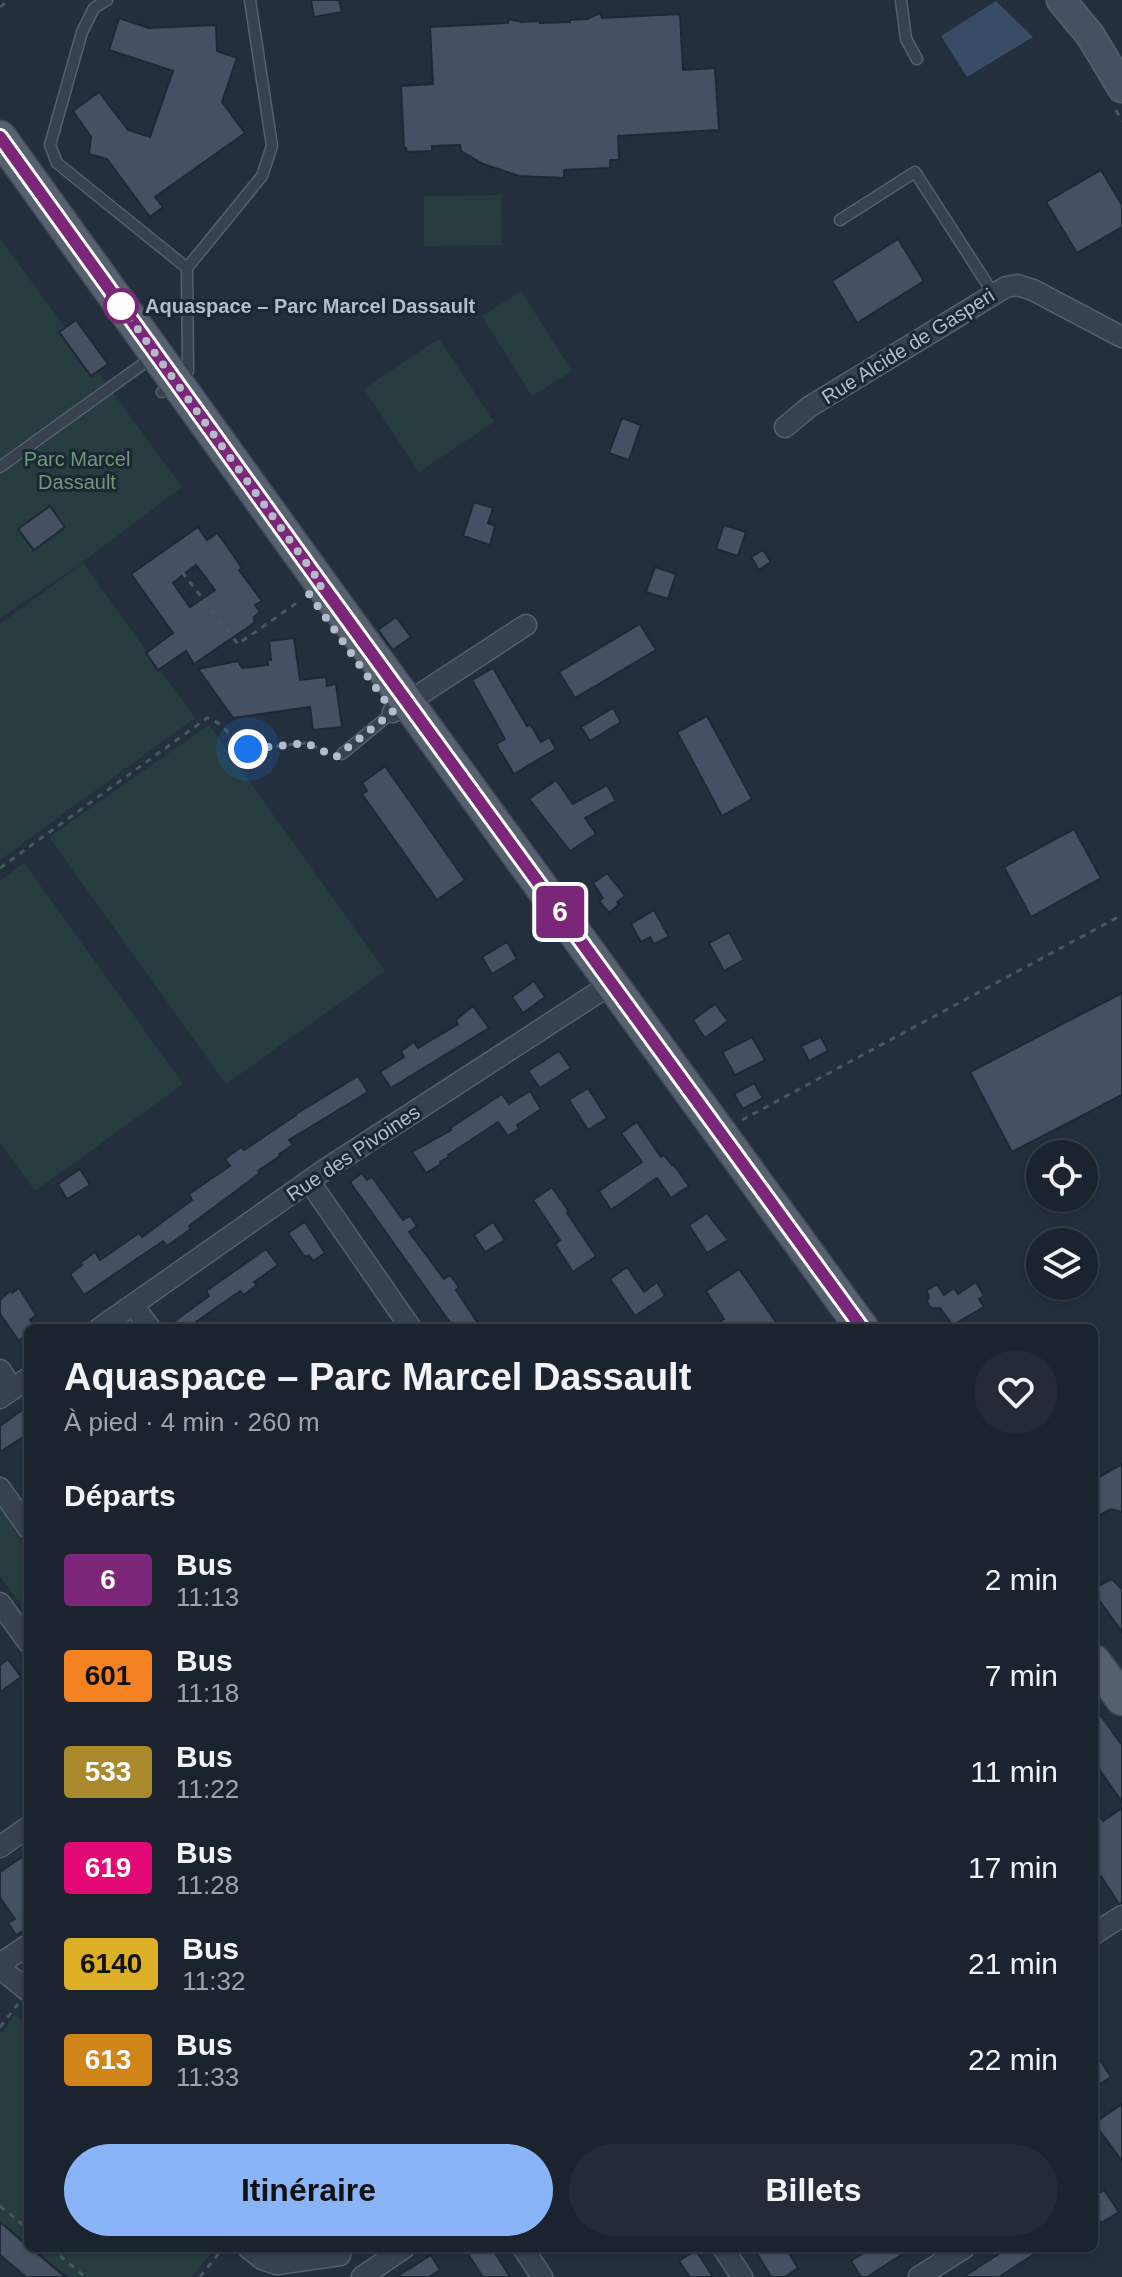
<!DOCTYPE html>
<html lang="fr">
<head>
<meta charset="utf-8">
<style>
  body { margin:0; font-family:Helvetica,sans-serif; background:#242b36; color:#f1f3f6; height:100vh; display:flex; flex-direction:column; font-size:30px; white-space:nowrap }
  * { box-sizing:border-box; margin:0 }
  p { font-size:26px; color:#a0a4aa }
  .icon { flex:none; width:44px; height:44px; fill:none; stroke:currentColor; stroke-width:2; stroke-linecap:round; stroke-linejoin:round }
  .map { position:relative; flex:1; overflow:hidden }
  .sheet { position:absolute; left:24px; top:1324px; width:1074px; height:928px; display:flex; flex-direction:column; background:#1b232e; border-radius:12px; box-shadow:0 2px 6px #0004,0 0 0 2px #39404a }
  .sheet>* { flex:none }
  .badge { padding:0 16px; border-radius:6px; font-size:28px; line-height:52px }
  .controls { position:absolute; left:1026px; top:1140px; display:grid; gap:16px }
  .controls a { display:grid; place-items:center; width:72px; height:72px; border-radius:50%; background:#1b232e; box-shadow:0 2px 6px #0004,0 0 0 2px #39404a; font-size:40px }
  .you { position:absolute; width:40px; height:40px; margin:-20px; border:6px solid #fff; border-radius:50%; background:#1a73e8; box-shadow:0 0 0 12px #1a73e833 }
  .map>.badge { position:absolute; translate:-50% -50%; box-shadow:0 0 0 4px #fff }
  h2 { padding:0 40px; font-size:30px; line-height:72px }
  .round { display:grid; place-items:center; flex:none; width:84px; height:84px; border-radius:42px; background:#242b36 }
  .head { display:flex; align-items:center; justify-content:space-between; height:136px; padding:0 40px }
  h1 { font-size:38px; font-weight:700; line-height:60px }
  .button { display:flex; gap:16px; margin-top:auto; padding:16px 40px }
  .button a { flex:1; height:92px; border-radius:48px; background:#8ab4f8; color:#111; font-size:32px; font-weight:700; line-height:92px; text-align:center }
  .button a+a { background:#242b36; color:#f1f3f6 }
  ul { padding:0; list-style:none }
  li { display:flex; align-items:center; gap:24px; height:96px; padding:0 40px }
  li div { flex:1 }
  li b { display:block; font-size:30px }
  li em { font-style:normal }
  li .badge { min-width:88px; font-weight:700; text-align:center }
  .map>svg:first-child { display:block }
  .green { fill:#263c3f }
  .water { fill:#394c67 }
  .building { fill:#455162; stroke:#1f2835; stroke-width:2; fill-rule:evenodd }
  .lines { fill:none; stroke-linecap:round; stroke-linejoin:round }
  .lane-casing { stroke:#565f6c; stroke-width:13 }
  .street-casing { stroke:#565f6c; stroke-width:23 }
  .secondary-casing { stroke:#565f6c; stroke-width:31 }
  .primary-casing { stroke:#414a57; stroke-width:35 }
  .path { stroke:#44595c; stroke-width:3; stroke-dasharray:6 6; stroke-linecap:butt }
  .lane { stroke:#38414e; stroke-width:10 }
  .street { stroke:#38414e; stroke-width:20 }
  .secondary { stroke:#465061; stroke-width:28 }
  .primary { stroke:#56606e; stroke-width:32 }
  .line-casing { stroke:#fff; stroke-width:18 }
  .line { stroke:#7c2679; stroke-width:12 }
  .walk { stroke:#b4bcc9; stroke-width:8; stroke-dasharray:0 14.4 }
  .stop-dot { fill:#fff; stroke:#7c2679; stroke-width:4 }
  .labels { text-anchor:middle; stroke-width:6; stroke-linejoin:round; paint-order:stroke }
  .stop-label { font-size:20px; font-weight:bold; fill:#b4bcc9; stroke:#1d2633; text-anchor:start }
  .street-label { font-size:20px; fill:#b4bcc9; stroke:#1d2633 }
  .park-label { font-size:20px; fill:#6b9a76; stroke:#1d2633 }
</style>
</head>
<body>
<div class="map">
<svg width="1122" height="2277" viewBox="0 0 1122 2277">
  <rect width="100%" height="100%" fill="#242f3e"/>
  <!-- green -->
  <g class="green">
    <polygon points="501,195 502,245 424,246 424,196"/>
    <polygon points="0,239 182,487 76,567 0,618"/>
    <polygon points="521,291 572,371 532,396 482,316"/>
    <polygon points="439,339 494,422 419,472 364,389"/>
    <polygon points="83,563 195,718 0,860 0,624"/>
    <polygon points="209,725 385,971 226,1084 49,837"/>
    <polygon points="24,863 183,1084 35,1191 0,1142 0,881"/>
    <polygon points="0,1507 28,1549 28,1615 0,1576"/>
    <polygon points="15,2015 28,2025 28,2244 0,2221 0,2034"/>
    <polygon points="33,2248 212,2248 214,2249 192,2277 68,2277"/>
  </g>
  <!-- water -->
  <polygon class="water" points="996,1 1033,37 967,77 941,36"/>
  <!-- building -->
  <g class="building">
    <polygon points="311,0 339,0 342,12 314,17"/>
    <polygon points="600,13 602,18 680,14 683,70 715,68 719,130 618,136 619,160 610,160 610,168 564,170 564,178 519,176 483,164 461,151 460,145 432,146 432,151 407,152 406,148 404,148 401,86 433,84 430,27 508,23 509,19 521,22 540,21 540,23 570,22 570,20 587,19"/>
    <polygon points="119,18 149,28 216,25 217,51 237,58 222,102 245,133 155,197 163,207 150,217 107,159 89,154 91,137 73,111 99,92 128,130 150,137 173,71 109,50"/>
    <polygon points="1101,170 1122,205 1122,227 1077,253 1046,202"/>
    <polygon points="898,239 924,281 857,323 832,281"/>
    <polygon points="76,320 108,364 91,376 59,332"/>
    <polygon points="622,418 641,425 629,460 609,453"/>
    <polygon points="474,502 493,508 488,523 495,526 490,545 463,536"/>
    <polygon points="50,506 65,527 34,550 18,529"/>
    <polygon points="724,525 746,532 738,556 716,549"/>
    <path d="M198 527 207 540 217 533 224 542 242 568 239 570 262 601 255 605 260 612 254 617V623L194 664 186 651 158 670 146 653 173 633 131 574ZM196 565 215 590 190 607 173 583Z"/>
    <polygon points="763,550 771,562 759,570 751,557"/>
    <polygon points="655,567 676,574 668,599 646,592"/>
    <polygon points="396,617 411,637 393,650 378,630"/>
    <polygon points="640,624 656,650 575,698 559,672"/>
    <polygon points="294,638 300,680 326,677 327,686 336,684 342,727 313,730 310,707 233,718 198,669 238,661 242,668 268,665 267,660 271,660 269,641"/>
    <polygon points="493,668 527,726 530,724 541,742 549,737 556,749 514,774 496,744 505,739 472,680"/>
    <polygon points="613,708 621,722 590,741 581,727"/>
    <polygon points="707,716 752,799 722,816 677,732"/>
    <polygon points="385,766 465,880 437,900 362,794 367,791 362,783"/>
    <polygon points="556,780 573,804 607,785 616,801 585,818 596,834 570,851 529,799"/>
    <polygon points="1074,829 1101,878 1031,917 1004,867"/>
    <polygon points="607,873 625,896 617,902 619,904 609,913 599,901 603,898 593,883"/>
    <polygon points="654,910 669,937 654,944 650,937 641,942 631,924"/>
    <polygon points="729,932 744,960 724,971 709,943"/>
    <polygon points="507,942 517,959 492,974 482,957"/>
    <polygon points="534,981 545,997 523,1013 512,997"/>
    <polygon points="1122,993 1122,1095 1012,1152 970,1072"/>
    <polygon points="715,1004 728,1021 705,1038 693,1020"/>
    <polygon points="473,1006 489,1028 391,1088 380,1072 404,1057 401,1051 414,1042 418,1048 458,1024 456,1020"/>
    <polygon points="752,1037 765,1060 735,1075 722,1052"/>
    <polygon points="821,1037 828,1051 809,1061 801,1046"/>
    <polygon points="559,1051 571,1068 540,1088 528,1071"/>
    <polygon points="358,1076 368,1092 289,1140 293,1145 279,1154 280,1156 258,1171 260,1173 189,1226 191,1229 167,1246 163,1241 84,1295 70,1274 82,1265 80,1263 95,1252 100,1260 139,1233 142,1237 192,1200 189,1194 230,1166 225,1159 241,1147 244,1150 296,1115 296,1114"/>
    <polygon points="754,1083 763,1098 743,1109 734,1094"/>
    <polygon points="588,1088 607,1118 588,1130 569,1100"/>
    <polygon points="530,1091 541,1109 517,1125 519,1129 508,1136 498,1122 448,1155 449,1157 440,1162 441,1164 426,1173 412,1152 451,1130 450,1128 502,1094 509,1104"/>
    <polygon points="637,1122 661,1157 664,1155 672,1165 673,1164 689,1186 671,1198 657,1178 611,1210 599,1191 642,1162 621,1133"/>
    <polygon points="80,1169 90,1185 67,1199 58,1184"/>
    <polygon points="362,1173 367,1180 372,1177 403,1220 410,1216 417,1226 409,1232 444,1279 450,1275 459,1287 456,1290 481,1328 454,1328 350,1182"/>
    <polygon points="552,1187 569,1212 567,1213 596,1256 573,1272 555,1244 560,1240 533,1200"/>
    <polygon points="707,1213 728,1240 707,1253 689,1225"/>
    <polygon points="305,1222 325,1253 313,1261 309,1255 305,1257 288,1233"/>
    <polygon points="493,1222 505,1240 485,1252 474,1235"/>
    <polygon points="266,1249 278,1265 254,1282 257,1285 244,1295 240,1291 196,1322 201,1328 165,1328 209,1296 206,1291"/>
    <polygon points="627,1267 644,1292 657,1282 665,1296 635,1316 610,1279"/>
    <polygon points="739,1269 758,1296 780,1328 712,1328 724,1319 706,1291"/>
    <polygon points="976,1282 984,1296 979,1299 984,1307 953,1325 940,1308 931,1308 927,1302 929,1296 926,1291 937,1284 944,1295 954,1288 958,1294"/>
    <polygon points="19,1288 36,1315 30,1320 36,1328 28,1328 28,1334 19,1341 0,1314 0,1300 10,1291 12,1293"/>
    <polygon points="22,1410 28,1417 28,1434 0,1452 0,1426"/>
    <polygon points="1122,1464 1122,1512 1111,1509 1094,1518 1094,1480"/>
    <polygon points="1112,1579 1122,1589 1122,1632 1094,1593 1094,1588"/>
    <polygon points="8,1659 21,1677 0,1692 0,1665"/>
    <polygon points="1094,1706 1122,1745 1122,1802 1094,1762"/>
    <polygon points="1122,1808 1122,1903 1119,1904 1101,1876 1094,1880 1094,1809 1103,1821"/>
    <polygon points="28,1853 28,1932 24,1933 23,1931 16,1935 8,1923 15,1919 0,1898 0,1872"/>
    <polygon points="1094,2051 1111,2077 1094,2088"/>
    <polygon points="1122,2104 1122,2161 1094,2123"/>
    <polygon points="1104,2190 1119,2212 1101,2223 1094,2212 1094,2196"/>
    <polygon points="0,2222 28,2246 28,2248 31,2248 65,2277 26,2277 0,2255"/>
    <polygon points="464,2248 492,2248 510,2277 483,2277"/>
    <polygon points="754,2248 786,2248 798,2268 785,2277 771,2277"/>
    <polygon points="871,2248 912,2248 867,2277 861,2277 851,2261"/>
    <polygon points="1008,2248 1044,2248 999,2277 963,2277"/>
    <polygon points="696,2250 713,2277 690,2277 679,2261"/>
    <polygon points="431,2255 440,2270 429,2277 396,2277"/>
  </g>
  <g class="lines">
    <defs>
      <g id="lane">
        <polyline points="107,0 94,8 82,32 50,145 57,163 187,268 262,176 272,146 250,0"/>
        <polyline points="901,0 906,39 917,59"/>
        <polyline points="840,220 915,172 993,293"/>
        <polyline points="162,392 183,377 188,371 187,268"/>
        <polyline points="0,467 154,356"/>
        <polyline points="342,754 393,712"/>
      </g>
      <g id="street">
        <polyline points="785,427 809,407 1006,287 1017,285 1033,290 1122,337"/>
        <polyline points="393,712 526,625"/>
        <polyline points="309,1181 411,1328"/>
        <polyline points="133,1305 150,1328"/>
        <polyline points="100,1328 326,1169 611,984"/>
        <polyline points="0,1370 13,1389"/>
        <polyline points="0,1398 28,1378"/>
        <polyline points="0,1488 28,1528"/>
        <polyline points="0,1603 28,1642"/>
        <polyline points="0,1847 28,1827"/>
        <polyline points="1094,1934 1122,1916"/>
        <polyline points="0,1964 28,1945"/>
        <polyline points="0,1968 28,1991"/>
        <polyline points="248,2248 262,2259 277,2264 340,2255"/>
        <polyline points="523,2248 542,2277"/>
        <polyline points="723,2248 742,2277"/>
        <polyline points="362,2277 404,2248"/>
        <polyline points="919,2277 964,2248"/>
      </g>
      <polyline id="secondary" points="1061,0 1090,35 1122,88"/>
      <g id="primary">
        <polyline points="0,137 322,585 862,1328"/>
        <polyline points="1094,1661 1122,1699"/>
      </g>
    </defs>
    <!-- lane casing -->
    <use href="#lane" class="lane-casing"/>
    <!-- street casing -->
    <use href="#street" class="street-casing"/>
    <!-- secondary casing -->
    <use href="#secondary" class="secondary-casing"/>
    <!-- primary casing -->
    <use href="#primary" class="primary-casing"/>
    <!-- path -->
    <g class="path">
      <polyline points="0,7 10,0"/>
      <polyline points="1116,110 1122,121"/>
      <polyline points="182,572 238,644 301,600"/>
      <path d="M0 868 207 718C224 722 232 741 248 749L306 743 329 753"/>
      <polyline points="742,1120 1122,915"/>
      <polyline points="0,2027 18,2004"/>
      <polyline points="0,2206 28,2229"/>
      <polyline points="51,2248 85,2277"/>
      <polyline points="200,2277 223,2248"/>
    </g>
    <!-- lane -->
    <use href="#lane" class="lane"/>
    <!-- street -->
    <use href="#street" class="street"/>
    <!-- secondary -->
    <use href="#secondary" class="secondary"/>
    <!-- primary -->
    <use href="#primary" class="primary"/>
  </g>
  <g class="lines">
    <defs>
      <polyline id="line" points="0,137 322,585 862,1328"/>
    </defs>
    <!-- line casing -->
    <use href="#line" class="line-casing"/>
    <!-- line -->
    <use href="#line" class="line"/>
    <!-- walk -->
    <polyline class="walk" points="121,306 322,585 309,594 393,712 336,757 306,743 248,749"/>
  </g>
  <!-- markers -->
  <circle class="stop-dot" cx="121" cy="306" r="16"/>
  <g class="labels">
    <!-- stop labels -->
    <g class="stop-label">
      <text x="145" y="313">Aquaspace – Parc Marcel Dassault</text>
    </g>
    <!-- street labels -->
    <g class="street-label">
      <text transform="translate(908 346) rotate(-32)" y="7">Rue Alcide de Gasperi</text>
      <text transform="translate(353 1153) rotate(-34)" y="7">Rue des Pivoines</text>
    </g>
    <!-- park labels -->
    <g class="park-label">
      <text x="77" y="466">Parc Marcel<tspan x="77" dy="23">Dassault</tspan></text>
    </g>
  </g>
</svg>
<div class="controls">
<a><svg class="icon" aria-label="locate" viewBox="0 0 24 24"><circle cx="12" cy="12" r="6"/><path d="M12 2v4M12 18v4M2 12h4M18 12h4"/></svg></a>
<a><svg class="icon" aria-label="layers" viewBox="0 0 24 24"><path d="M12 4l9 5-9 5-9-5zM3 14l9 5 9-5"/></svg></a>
</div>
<div class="you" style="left:248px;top:749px"></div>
<b class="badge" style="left:560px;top:912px;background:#7c2679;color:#fff">6</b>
<section class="sheet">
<div class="head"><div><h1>Aquaspace – Parc Marcel Dassault</h1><p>À pied · 4 min · 260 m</p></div><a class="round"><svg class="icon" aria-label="heart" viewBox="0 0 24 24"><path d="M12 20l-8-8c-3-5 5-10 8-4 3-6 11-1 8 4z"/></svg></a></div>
<h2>Départs</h2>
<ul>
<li><span class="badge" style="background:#7c2679;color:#fff">6</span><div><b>Bus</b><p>11:13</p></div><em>2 min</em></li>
<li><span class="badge" style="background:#f58220;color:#111">601</span><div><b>Bus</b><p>11:18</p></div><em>7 min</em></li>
<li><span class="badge" style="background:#aa892c;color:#fff">533</span><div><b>Bus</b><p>11:22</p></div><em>11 min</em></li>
<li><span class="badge" style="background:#e20977;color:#fff">619</span><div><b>Bus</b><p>11:28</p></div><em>17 min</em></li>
<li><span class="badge" style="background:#ddaf27;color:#111">6140</span><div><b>Bus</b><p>11:32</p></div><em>21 min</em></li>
<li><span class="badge" style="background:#d18417;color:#fff">613</span><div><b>Bus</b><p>11:33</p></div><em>22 min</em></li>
</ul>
<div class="button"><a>Itinéraire</a><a>Billets</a></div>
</section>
</div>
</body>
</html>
